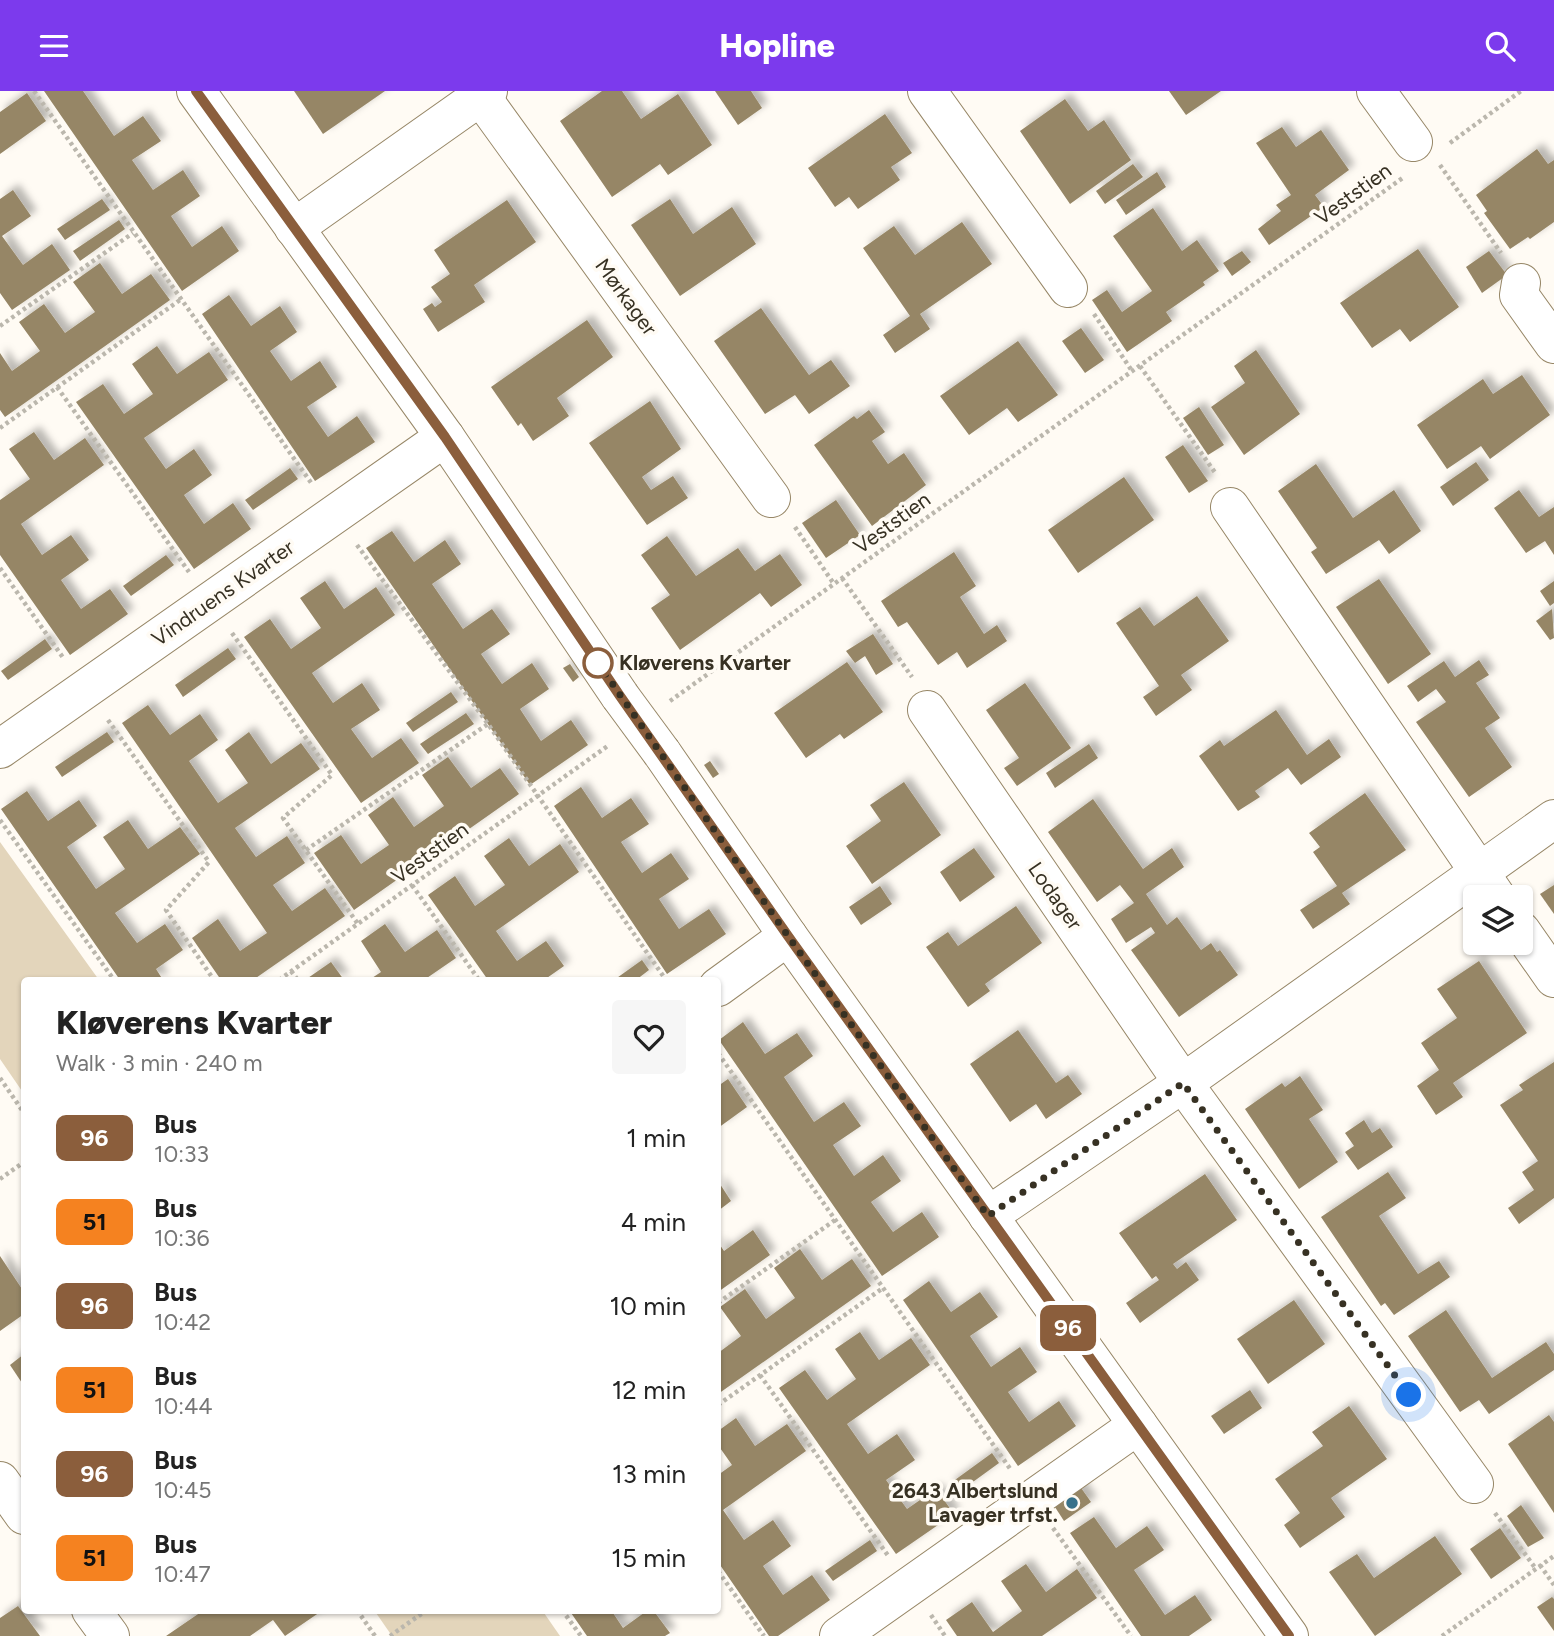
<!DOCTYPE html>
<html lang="en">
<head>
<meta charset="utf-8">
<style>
  body { margin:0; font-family:Figtree,sans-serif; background:#f6f6f6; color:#222; height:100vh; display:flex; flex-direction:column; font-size:26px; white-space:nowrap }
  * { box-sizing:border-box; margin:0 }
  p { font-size:23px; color:#767676 }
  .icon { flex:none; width:38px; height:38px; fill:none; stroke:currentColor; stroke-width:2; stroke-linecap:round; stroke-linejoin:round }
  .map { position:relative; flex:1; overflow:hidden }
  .drawer { position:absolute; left:21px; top:886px; width:700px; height:637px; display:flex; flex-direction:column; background:#fff; border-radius:7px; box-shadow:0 2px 5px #0004 }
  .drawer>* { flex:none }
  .badge { padding:0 14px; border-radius:10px; font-size:24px; line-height:46px }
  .tools { position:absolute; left:1463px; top:794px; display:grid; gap:14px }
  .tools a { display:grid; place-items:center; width:70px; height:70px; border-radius:7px; background:#fff; box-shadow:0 2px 5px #0004; font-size:35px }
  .you { position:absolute; width:35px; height:35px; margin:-18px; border:5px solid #fff; border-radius:50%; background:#1a73e8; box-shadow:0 0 0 10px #1a73e833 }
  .map>.badge { position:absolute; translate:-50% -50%; box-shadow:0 0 0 4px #fff }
  .round { display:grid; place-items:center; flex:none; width:74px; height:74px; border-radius:7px; background:#f6f6f6 }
  .summary { display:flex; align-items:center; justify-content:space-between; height:119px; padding:0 35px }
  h1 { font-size:33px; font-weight:800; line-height:52px }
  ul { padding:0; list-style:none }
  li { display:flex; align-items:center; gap:21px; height:84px; padding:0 35px }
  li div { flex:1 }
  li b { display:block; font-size:26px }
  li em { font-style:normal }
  li .badge { min-width:77px; font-weight:700; text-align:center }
  header { display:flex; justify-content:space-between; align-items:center; height:91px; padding:0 35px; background:#7c3aed; color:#fff; font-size:32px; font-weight:800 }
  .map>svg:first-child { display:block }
  .green { fill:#e3d5bb }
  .building { fill:#968666; filter:url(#shadow) }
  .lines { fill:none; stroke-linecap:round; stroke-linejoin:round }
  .street-casing { stroke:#978767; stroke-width:40 }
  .path { stroke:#bbb7ad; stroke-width:4.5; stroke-dasharray:3.5 3.5; stroke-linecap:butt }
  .street { stroke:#fff; stroke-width:38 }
  .street-bridge-casing { stroke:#978767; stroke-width:40; stroke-linecap:butt }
  .street-bridge { stroke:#fff; stroke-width:38 }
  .line-casing { stroke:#fff; stroke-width:16 }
  .line { stroke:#8b5e3c; stroke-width:10 }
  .walk { stroke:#373123; stroke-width:7; stroke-dasharray:0 12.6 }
  .stop-dot { fill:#fff; stroke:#8b5e3c; stroke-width:3.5 }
  .poi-dot { fill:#37718a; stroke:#fffbf4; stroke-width:2.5 }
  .labels { text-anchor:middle; stroke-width:7; stroke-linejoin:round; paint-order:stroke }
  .street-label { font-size:21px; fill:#373123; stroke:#fffbf4 }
  .stop-label { font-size:21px; font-weight:bold; fill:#373123; stroke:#fffbf4; text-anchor:start }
  .poi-label { font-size:21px; font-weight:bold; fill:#373123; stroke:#fffbf4; text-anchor:end }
</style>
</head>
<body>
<header><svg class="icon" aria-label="menu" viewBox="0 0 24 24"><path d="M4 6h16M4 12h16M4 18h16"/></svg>Hopline<svg class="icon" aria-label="search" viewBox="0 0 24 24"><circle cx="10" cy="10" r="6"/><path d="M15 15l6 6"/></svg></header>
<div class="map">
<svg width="1554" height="1545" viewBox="0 0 1554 1545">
  <defs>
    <filter id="shadow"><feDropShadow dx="6" dy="-6" stdDeviation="3.5" flood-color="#0004"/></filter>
  </defs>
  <rect width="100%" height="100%" fill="#fffbf4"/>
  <!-- green -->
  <g class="green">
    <polygon points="0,751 99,889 24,889 24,1003 0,968"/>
    <polygon points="374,1519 542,1519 560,1545 392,1545"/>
  </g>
  <!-- building -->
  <g class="building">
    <polygon points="44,0 83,0 114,45 143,25 161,50 132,69 153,99 183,79 200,105 171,125 192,156 222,135 239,160 182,200"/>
    <polygon points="294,0 385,0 323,43"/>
    <polygon points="602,0 622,0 641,28 678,3 712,54 668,84 660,73 612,106 560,30"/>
    <polygon points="715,0 751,0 762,17 738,34"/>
    <polygon points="1169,0 1221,0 1186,24"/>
    <polygon points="27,2 46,30 0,63 0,21"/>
    <polygon points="1065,8 1088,40 1104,29 1131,69 1070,113 1020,40"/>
    <polygon points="885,23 912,62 891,76 900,89 858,118 849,106 835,116 808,77"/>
    <polygon points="1282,36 1296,56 1321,39 1349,79 1315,104 1324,116 1269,154 1258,138 1281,120 1276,114 1291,104 1256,52"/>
    <polygon points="1537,58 1548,73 1554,69 1554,131 1530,148 1528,146 1510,158 1484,122 1487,120 1476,104"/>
    <polygon points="1133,73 1143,86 1105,113 1096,100"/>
    <polygon points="1157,81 1166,96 1126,124 1116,109"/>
    <polygon points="13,99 31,125 2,145 23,174 52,153 70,179 12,219 0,202 0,108"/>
    <polygon points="102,108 110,119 65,149 57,138"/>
    <polygon points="670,108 693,143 732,116 756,153 680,205 631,134"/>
    <polygon points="507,109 536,151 474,194 485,211 438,241 423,218 432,212 435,216 442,211 431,196 450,183 434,159"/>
    <polygon points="1153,117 1182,160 1197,149 1219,180 1203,191 1205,194 1166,221 1172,230 1127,261 1092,209 1107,199 1122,221 1152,200 1113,145"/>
    <polygon points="119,129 125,138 80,170 73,160"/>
    <polygon points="962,131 992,173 920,223 930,238 895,262 883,244 910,225 863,157 894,135 915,164"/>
    <polygon points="1418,158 1459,216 1410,251 1400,238 1372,257 1340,212"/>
    <polygon points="1242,160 1251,171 1232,185 1223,172"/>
    <polygon points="1489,160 1507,184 1482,202 1466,176"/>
    <polygon points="100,172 122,203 151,183 170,209 5,326 0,319 0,262 12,280 40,260 19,231 44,213 65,242 95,221 73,191"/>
    <polygon points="229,204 251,235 280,215 297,241 270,260 291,290 320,270 337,296 307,316 328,346 357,325 375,351 315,390 202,223"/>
    <polygon points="761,217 809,284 831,269 850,295 809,323 795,304 765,323 714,250"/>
    <polygon points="587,229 613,266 557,307 569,325 533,350 521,332 518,335 491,296"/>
    <polygon points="1081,237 1104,269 1085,282 1062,250"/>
    <polygon points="1018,250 1058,304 1018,331 1007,317 969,344 940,305"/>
    <polygon points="157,255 177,283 209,261 228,289 144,347 166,378 194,358 212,384 184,404 204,433 233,412 251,438 194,478 76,311 103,293 124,323 153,303 132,273"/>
    <polygon points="1256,259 1300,323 1244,364 1211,316 1245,292 1234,275"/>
    <polygon points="1522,284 1550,324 1490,368 1481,355 1447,378 1417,334 1483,288 1493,303"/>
    <polygon points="650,310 681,358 642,386 651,399 673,385 688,407 647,434 589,352"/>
    <polygon points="1199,316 1224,354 1208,364 1183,327"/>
    <polygon points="869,319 885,341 872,350 888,373 904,362 926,394 872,435 814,354 854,325 857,328"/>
    <polygon points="34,341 54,369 85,347 104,374 21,433 42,464 71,444 89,469 61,489 81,518 110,498 128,523 70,564 0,464 0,409 30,388 9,358"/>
    <polygon points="1183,354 1208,390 1189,402 1165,366"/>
    <polygon points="1476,371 1489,389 1453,415 1440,396"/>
    <polygon points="1316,373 1353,427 1394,399 1421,440 1389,463 1379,449 1326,483 1311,461 1317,457 1278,400"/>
    <polygon points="290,377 298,388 253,419 245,409"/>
    <polygon points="1124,386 1154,429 1078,482 1048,439"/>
    <polygon points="1519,399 1539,426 1554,416 1554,464 1545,450 1526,462 1494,417"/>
    <polygon points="836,409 860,444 826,467 802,432"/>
    <polygon points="392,440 414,471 445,449 461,473 432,493 463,538 492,518 510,543 481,563 502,593 532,572 549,598 520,618 541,650 571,629 588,654 530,694 366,457"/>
    <polygon points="667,445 696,485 738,457 755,480 780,463 802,494 771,516 760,502 680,559 651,517 670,504 641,464"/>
    <polygon points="954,461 976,495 960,506 984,543 997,534 1007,550 967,577 957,561 938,574 907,531 898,536 881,510"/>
    <polygon points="166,464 174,474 131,505 123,495"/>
    <polygon points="1379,488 1431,563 1388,593 1336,516"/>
    <polygon points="325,490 344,518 376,496 395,524 312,582 333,612 362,592 380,619 351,638 372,667 401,647 419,672 361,712 244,546 270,528 291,558 321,537 300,507"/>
    <polygon points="1554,490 1554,512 1550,515 1540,500"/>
    <polygon points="1197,505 1229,550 1181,584 1192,599 1156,625 1143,606 1159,595 1116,532 1140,516 1154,535"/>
    <polygon points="1552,518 1554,547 1550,549 1536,530"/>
    <polygon points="873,543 893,573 876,584 865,565 855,572 846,560"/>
    <polygon points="45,548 52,558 8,589 1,580"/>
    <polygon points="228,557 236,568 183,606 175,594"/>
    <polygon points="1479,569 1489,584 1476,592 1500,627 1485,637 1512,676 1469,706 1416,631 1446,611 1436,598 1418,611 1407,595 1444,570 1455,586"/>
    <polygon points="847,571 883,621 844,648 840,643 806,667 774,622"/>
    <polygon points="570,573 579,586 573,591 563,577"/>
    <polygon points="1025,592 1071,657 1017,695 1004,677 1019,667 986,619"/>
    <polygon points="451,601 458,611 413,641 406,632"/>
    <polygon points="148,614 170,644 200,623 218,649 189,670 218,712 248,692 225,659 249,641 271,673 301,652 320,678 235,737 256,766 287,745 305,772 273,794 292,820 325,797 345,825 253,889 221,889 192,847 218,828 240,860 267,842 122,632"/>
    <polygon points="1276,619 1307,664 1329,648 1341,666 1301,694 1288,677 1255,700 1260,706 1238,720 1199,665 1220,649 1224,655"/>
    <polygon points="466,622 474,633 428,663 420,653"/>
    <polygon points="107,641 114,651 62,686 55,676"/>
    <polygon points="1089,653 1098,667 1055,697 1046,682"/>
    <polygon points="448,666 471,697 500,677 519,703 354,819 314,762 341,744 361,773 389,754 368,724 393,706 414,736 444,715 422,684"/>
    <polygon points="710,670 719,683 713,687 704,674"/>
    <polygon points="904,691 941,744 872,793 846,755 881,730 870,714"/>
    <polygon points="581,696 602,727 631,707 649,733 621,751 642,782 671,762 689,788 659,808 679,838 709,818 726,843 667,883 554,715"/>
    <polygon points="27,700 48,730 79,709 97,735 67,756 96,798 125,778 103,746 128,729 148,758 180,736 200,763 115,822 137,852 165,833 183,859 156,878 163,889 120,889 1,718"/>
    <polygon points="1365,702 1406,759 1342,802 1350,813 1313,838 1300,819 1337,795 1313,761 1320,756 1309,742"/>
    <polygon points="1093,708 1143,778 1172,757 1184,776 1146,803 1167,834 1177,826 1201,859 1211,852 1217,861 1220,859 1238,884 1179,926 1131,859 1155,842 1151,836 1126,852 1111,828 1134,812 1120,794 1097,811 1048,741"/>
    <polygon points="509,747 529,775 560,753 579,781 496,840 517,870 546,850 564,875 544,889 488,889 428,804 455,785 475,815 505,794 484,765"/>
    <polygon points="974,757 995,786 960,811 940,781"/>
    <polygon points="1554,794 1554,823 1540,803"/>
    <polygon points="880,795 892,813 861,834 849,816"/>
    <polygon points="1016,815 1042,852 985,893 990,900 968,916 926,856 948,841 958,855"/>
    <polygon points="385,833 405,861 437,839 456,867 424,889 369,889 381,881 361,850"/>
    <polygon points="642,869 649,879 636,889 614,889"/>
    <polygon points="1479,870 1527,942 1453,992 1463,1006 1436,1024 1417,995 1439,979 1421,952 1457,927 1437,898"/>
    <polygon points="331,871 344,889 305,889"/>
    <polygon points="743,931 765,963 797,942 813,965 784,986 814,1031 844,1011 861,1035 833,1054 854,1085 883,1064 901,1090 871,1111 893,1141 922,1121 939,1146 882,1185 719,949"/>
    <polygon points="1018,939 1056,992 1068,984 1082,1003 1046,1028 1036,1013 1010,1031 970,973"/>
    <polygon points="1554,971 1554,1107 1519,1133 1508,1117 1534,1099 1522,1081 1538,1070 1500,1014 1523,999 1519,994"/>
    <polygon points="1300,985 1323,1019 1309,1028 1338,1071 1299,1098 1245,1018 1282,992 1285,996"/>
    <polygon points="728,988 747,1016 718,1037 718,995"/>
    <polygon points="1364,1029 1372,1042 1380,1037 1393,1056 1358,1079 1345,1061 1354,1055 1345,1042"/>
    <polygon points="1388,1081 1406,1107 1379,1125 1418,1183 1439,1170 1450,1186 1394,1224 1385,1212 1381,1215 1321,1126"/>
    <polygon points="1205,1083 1237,1129 1173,1173 1177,1178 1186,1171 1199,1189 1140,1232 1126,1212 1159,1189 1156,1185 1152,1188 1119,1142"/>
    <polygon points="718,1090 731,1110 718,1120"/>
    <polygon points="753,1139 770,1164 718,1201 718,1151 724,1160"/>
    <polygon points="800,1158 822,1189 852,1168 871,1195 718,1303 718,1262 741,1245 720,1216 745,1198 766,1228 795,1207 774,1177"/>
    <polygon points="0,1165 24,1201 24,1223 0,1240"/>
    <polygon points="929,1190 951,1221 980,1201 998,1226 970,1245 991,1276 1020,1256 1037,1281 1008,1301 1029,1331 1059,1310 1076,1335 1018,1375 903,1209"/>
    <polygon points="1294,1209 1325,1253 1268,1293 1237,1248"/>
    <polygon points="1446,1219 1492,1287 1546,1251 1554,1263 1554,1279 1489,1323 1479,1309 1460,1321 1408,1245"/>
    <polygon points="860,1241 879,1269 911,1247 930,1274 847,1333 868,1363 897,1343 915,1369 886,1389 907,1418 936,1398 954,1423 896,1463 779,1297 805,1279 827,1309 856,1288 835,1258"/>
    <polygon points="24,1263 24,1295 10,1274"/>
    <polygon points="1250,1299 1262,1317 1224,1343 1211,1325"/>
    <polygon points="1349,1315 1387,1368 1331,1407 1345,1426 1300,1457 1284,1434 1300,1422 1275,1388 1323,1355 1312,1341"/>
    <polygon points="1549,1324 1554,1331 1554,1422 1508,1353"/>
    <polygon points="736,1327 755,1355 787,1333 806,1360 723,1419 744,1449 773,1429 791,1455 763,1475 783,1504 812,1484 830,1509 778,1545 769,1545 718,1471 718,1384 732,1374 718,1354 718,1340"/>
    <polygon points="992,1362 999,1372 955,1404 948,1394"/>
    <polygon points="1079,1394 1091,1411 1064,1430 1053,1413"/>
    <polygon points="1521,1414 1544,1447 1528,1456 1507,1425"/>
    <polygon points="1094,1426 1116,1457 1147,1435 1164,1459 1134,1479 1165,1524 1195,1504 1212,1529 1189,1545 1141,1545 1070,1442"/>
    <polygon points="1500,1437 1521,1467 1491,1488 1470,1458"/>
    <polygon points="1435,1445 1462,1483 1375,1545 1329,1481 1357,1463 1374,1487"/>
    <polygon points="870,1449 877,1460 833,1490 825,1480"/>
    <polygon points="1026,1473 1046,1501 1077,1478 1097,1507 1042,1545 957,1545 946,1529 972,1511 993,1541 1022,1520 1001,1490"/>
    <polygon points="1552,1506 1554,1508 1554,1540 1537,1516"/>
    <polygon points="18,1515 40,1545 0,1545 0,1527"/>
    <polygon points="204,1519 323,1519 285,1545 273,1529 250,1545 166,1545"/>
    <polygon points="569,1519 611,1519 623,1537 648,1519 653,1519 670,1542 665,1545 587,1545"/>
  </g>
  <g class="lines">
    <defs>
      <g id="street">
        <polyline points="196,0 445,346 620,605"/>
        <polyline points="477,0 771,407"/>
        <polyline points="927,0 1068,197"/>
        <polyline points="1376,0 1413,51"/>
        <polyline points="294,137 488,0"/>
        <polyline points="1521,192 1519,204 1554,253"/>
        <polyline points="1230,416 1497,807"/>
        <polyline points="927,619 1183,992 1474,1393"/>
        <polyline points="0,658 445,346"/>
        <polyline points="662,662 788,845 1289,1545"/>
        <polyline points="1521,840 1554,887"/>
        <polyline points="718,896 788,845"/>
        <polyline points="988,1125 1183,992 1554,728"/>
        <polyline points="0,1390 24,1424"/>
        <polyline points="91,1519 110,1545"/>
        <polyline points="839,1545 1138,1334"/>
      </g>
    </defs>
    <!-- street casing -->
    <use href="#street" class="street-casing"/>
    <!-- path -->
    <g class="path">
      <polyline points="34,0 312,393"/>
      <polyline points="1450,52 1521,0"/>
      <polyline points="1440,74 1501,162"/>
      <polyline points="1094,223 1132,280"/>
      <polyline points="0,235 133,142"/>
      <polyline points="1140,275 1216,383"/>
      <polyline points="57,296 189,481"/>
      <polyline points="0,337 180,209"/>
      <polyline points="795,436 834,493"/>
      <polyline points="357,454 488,633 666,889"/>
      <polyline points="0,477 64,568"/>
      <polyline points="842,487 912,586"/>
      <polyline points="232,542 332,684 283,727 358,833"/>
      <polyline points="670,610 1404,86"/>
      <polyline points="108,629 209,771 166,819 214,889"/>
      <polyline points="0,729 114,889"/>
      <polyline points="306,759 488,633"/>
      <polyline points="412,794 479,889"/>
      <polyline points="291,880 298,889"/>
      <polyline points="279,889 609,654"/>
      <polyline points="718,962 1011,1379"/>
      <polyline points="0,987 24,1022"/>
      <polyline points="0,1088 24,1071"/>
      <polyline points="718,1212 835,1129"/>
      <polyline points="760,1284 889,1466"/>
      <polyline points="718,1314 883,1197"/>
      <polyline points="1495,1422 1536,1478"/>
      <polyline points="1053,1437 1131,1545"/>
      <polyline points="1540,1474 1554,1494"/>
      <polyline points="718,1480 764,1545"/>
      <polyline points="357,1519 375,1545"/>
      <polyline points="562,1519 581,1545"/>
      <polyline points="931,1524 945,1545"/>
      <polyline points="390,1545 427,1519"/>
      <polyline points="1442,1545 1554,1465"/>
    </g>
    <!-- street -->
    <use href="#street" class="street"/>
    <defs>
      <polyline id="street-bridge" points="620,605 662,662"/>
    </defs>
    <!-- street-bridge casing -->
    <use href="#street-bridge" class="street-bridge-casing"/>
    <!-- street-bridge -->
    <use href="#street-bridge" class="street-bridge"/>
  </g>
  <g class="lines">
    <defs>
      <polyline id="line" points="196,0 445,346 620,605 788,845 1289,1545"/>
    </defs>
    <!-- line casing -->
    <use href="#line" class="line-casing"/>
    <!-- line -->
    <use href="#line" class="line"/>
    <!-- walk -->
    <polyline class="walk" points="598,572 591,562 788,845 988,1125 1183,992 1409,1304"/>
  </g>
  <!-- markers -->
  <circle class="stop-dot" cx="598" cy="572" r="14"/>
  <circle class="poi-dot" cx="1072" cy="1412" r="7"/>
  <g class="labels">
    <!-- street labels -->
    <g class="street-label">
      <text transform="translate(1353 103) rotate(-36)" y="7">Veststien</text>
      <text transform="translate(626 206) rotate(54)" y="7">Mørkager</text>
      <text transform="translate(892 432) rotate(-36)" y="7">Veststien</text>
      <text transform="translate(223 502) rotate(-35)" y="7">Vindruens Kvarter</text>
      <text transform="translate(430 762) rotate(-36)" y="7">Veststien</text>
      <text transform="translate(1055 805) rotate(55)" y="7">Lodager</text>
    </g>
    <!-- stop labels -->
    <g class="stop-label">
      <text x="619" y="579">Kløverens Kvarter</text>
    </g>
    <!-- poi labels -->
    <g class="poi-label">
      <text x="1058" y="1407">2643 Albertslund<tspan x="1058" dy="24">Lavager trfst.</tspan></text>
    </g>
  </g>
</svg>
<div class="tools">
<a><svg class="icon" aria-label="layers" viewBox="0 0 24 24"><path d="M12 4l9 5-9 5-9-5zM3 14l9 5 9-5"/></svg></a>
</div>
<div class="you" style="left:1409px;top:1304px"></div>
<b class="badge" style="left:1068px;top:1237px;background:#8b5e3c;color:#fff">96</b>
<section class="drawer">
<div class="summary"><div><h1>Kløverens Kvarter</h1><p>Walk · 3 min · 240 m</p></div><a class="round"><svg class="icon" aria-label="heart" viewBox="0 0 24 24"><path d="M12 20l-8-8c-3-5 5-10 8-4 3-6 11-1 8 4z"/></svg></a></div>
<ul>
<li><span class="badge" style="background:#8b5e3c;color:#fff">96</span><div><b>Bus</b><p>10:33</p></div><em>1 min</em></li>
<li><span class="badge" style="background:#f58220;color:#111">51</span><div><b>Bus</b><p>10:36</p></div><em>4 min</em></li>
<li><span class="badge" style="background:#8b5e3c;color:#fff">96</span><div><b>Bus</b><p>10:42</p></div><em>10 min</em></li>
<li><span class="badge" style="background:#f58220;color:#111">51</span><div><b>Bus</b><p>10:44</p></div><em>12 min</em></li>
<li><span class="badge" style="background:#8b5e3c;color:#fff">96</span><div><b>Bus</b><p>10:45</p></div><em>13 min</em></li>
<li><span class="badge" style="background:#f58220;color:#111">51</span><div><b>Bus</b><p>10:47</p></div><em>15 min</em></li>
</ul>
</section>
</div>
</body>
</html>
